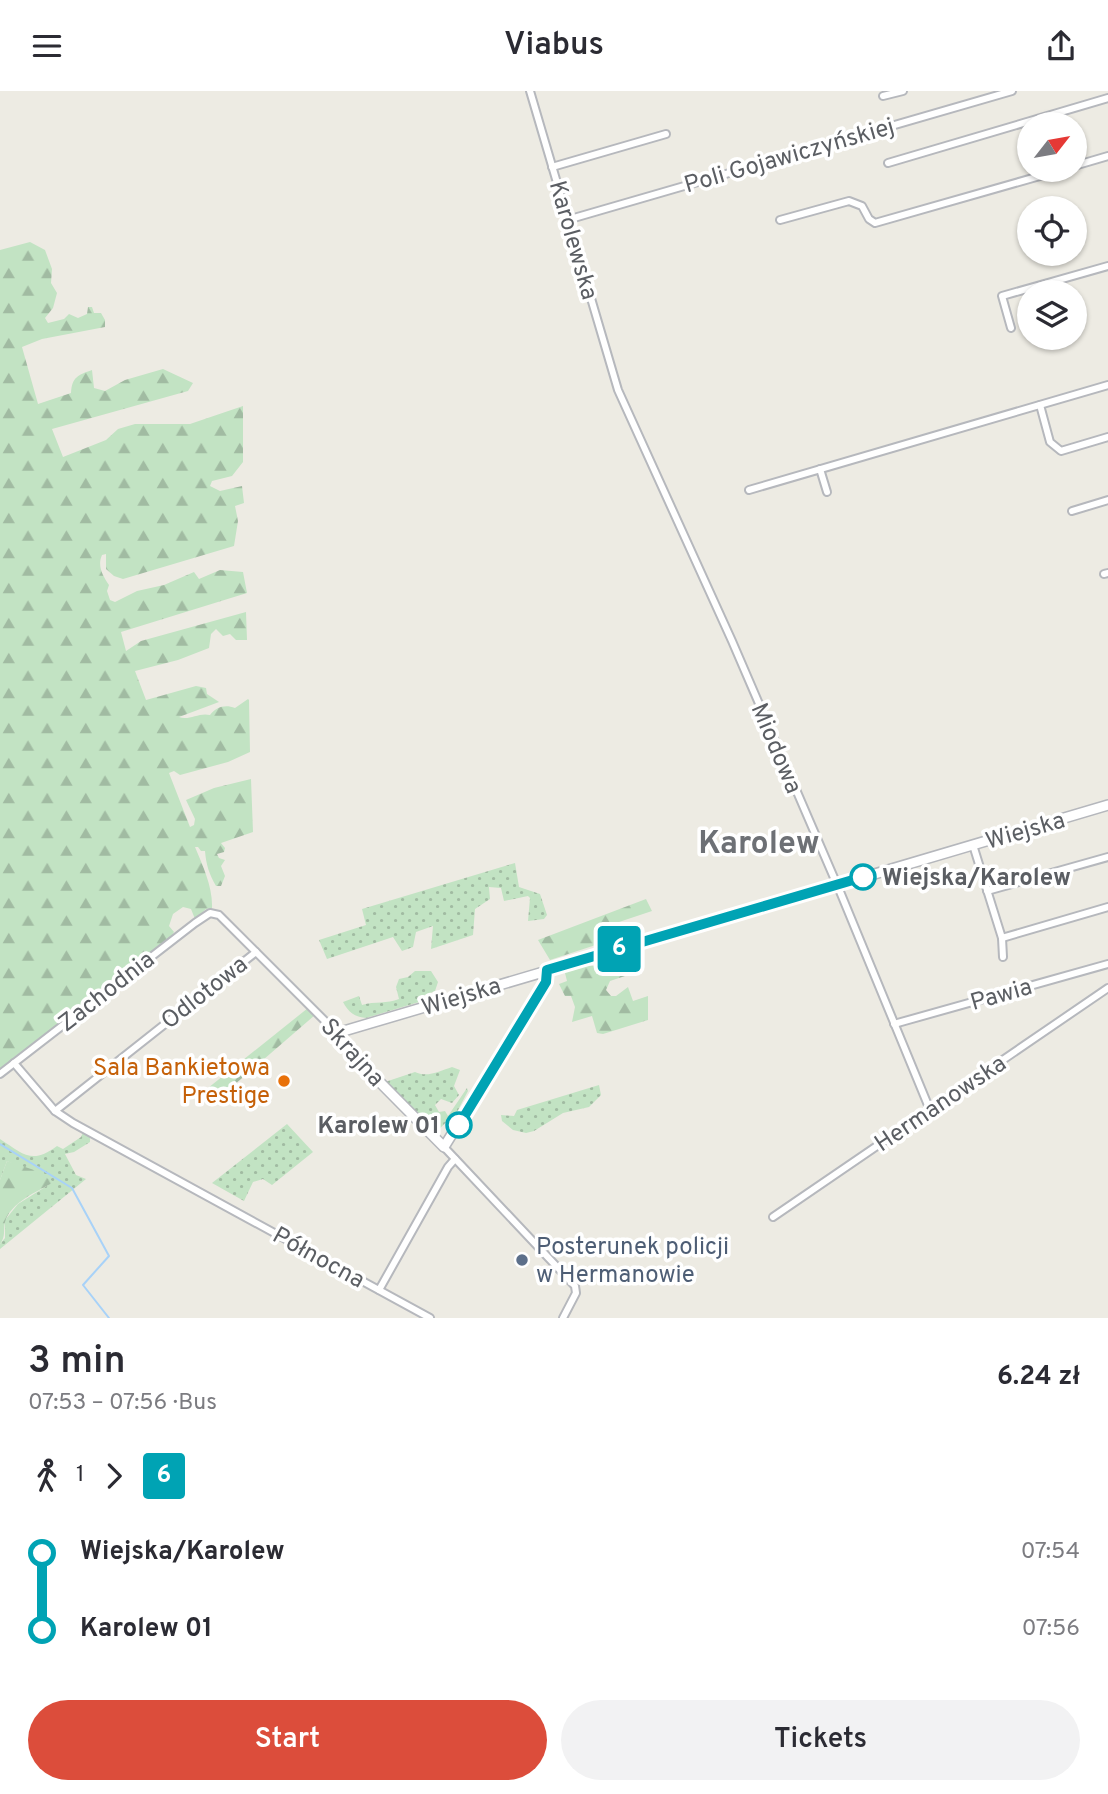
<!DOCTYPE html>
<html lang="en">
<head>
<meta charset="utf-8">
<style>
  body { margin:0; font-family:Overpass,sans-serif; background:#f2f2f3; color:#2b2b33; height:100vh; display:flex; flex-direction:column; font-size:26px; white-space:nowrap }
  * { box-sizing:border-box; margin:0 }
  p { font-size:23px; color:#7c7c81 }
  .icon { flex:none; width:38px; height:38px; fill:none; stroke:currentColor; stroke-width:2; stroke-linecap:round; stroke-linejoin:round }
  .map { position:relative; height:1227px; overflow:hidden }
  .details { display:flex; flex-direction:column; background:#fff; flex:1 }
  .details>* { flex:none }
  .badge { padding:0 14px; border-radius:5px; font-size:24px; line-height:46px }
  .needle { width:46px; rotate:59deg }
  .tools { position:absolute; left:1017px; top:21px; display:grid; gap:14px }
  .tools a { display:grid; place-items:center; width:70px; height:70px; border-radius:50%; background:#fff; box-shadow:0 2px 5px #0004; font-size:35px }
  .map>.badge { position:absolute; translate:-50% -50%; box-shadow:0 0 0 4px #fff }
  .legs { display:flex; align-items:center; gap:10px; height:77px; padding:0 28px; font-size:23px }
  .legs p { margin-inline-start:auto }
  .head { display:flex; align-items:center; justify-content:space-between; height:119px; padding:0 28px }
  h1 { font-size:38px; font-weight:600; line-height:52px }
  .cta { display:flex; gap:14px; margin-top:auto; padding:14px 28px }
  .cta a { flex:1; height:80px; border-radius:42px; background:#dc4d3b; color:#fff; font-size:28px; font-weight:600; line-height:80px; text-align:center }
  .cta a+a { background:#f2f2f3; color:#2b2b33 }
  ul { padding:0 28px; list-style:none }
  li { display:flex; align-items:center; gap:24px; height:77px; font-size:26px }
  li i { display:grid; place-items:center; width:10px; height:100%; margin:0 9px; background:currentColor }
  li i::after { content:''; width:18px; height:18px; margin:-9px; border:5px solid; border-radius:50%; background:#fff }
  li p { margin-inline-start:auto }
  li:first-child i { background:linear-gradient(#0000 50%,currentColor 0) }
  li:last-child i { background:linear-gradient(currentColor 50%,#0000 0) }
  header { display:flex; justify-content:space-between; align-items:center; height:91px; padding:0 28px; background:#fff; font-size:32px; font-weight:600 }
  .map>svg:first-child { display:block }
  .grass { fill:url(#grass-dots) }
  .forest { fill:url(#forest-firs) }
  .lines { fill:none; stroke-linecap:round; stroke-linejoin:round }
  .stream { stroke:#a8d2f8; stroke-width:2 }
  .street-casing { stroke:#b6b8bd; stroke-width:10 }
  .secondary-casing { stroke:#b5b7bc; stroke-width:12 }
  .street { stroke:#fff; stroke-width:6 }
  .secondary { stroke:#fff; stroke-width:9 }
  .line-1-casing { stroke:#fff; stroke-width:16 }
  .line-1 { stroke:#00a3b4; stroke-width:10 }
  .stop-1-dot { fill:#fff; stroke:#00a3b4; stroke-width:3.5 }
  .food-dot { fill:#e8710a; stroke:#fff; stroke-width:2.5 }
  .service-dot { fill:#5c6f8a; stroke:#fff; stroke-width:2.5 }
  .labels { text-anchor:middle; stroke-width:7; stroke-linejoin:round; paint-order:stroke }
  .street-label { font-size:24px; fill:#5b5e63; stroke:#fff }
  .stop-label { font-size:24px; font-weight:bold; fill:#5b5e63; stroke:#fff; text-anchor:start }
  .food-label { font-size:24px; fill:#c56008; stroke:#fff; text-anchor:end }
  .service-label { font-size:24px; fill:#4e5e75; stroke:#fff; text-anchor:start }
  .district-label { font-size:32px; font-weight:bold; fill:#6d7075; stroke:#fff }
</style>
</head>
<body>
<header><svg class="icon" aria-label="menu" viewBox="0 0 24 24"><path d="M4 6h16M4 12h16M4 18h16"/></svg>Viabus<svg class="icon" aria-label="share" viewBox="0 0 24 24"><path d="M12 15V3M7 8l5-5 5 5M5 13v7h14v-7"/></svg></header>
<div class="map">
<svg width="1108" height="1227" viewBox="0 0 1108 1227">
  <defs>
    <pattern id="grass-dots" width="8" height="8" patternUnits="userSpaceOnUse" patternTransform="scale(1.75)"><rect width="8" height="8" fill="#c2e3c3"/><path d="M2 2h.1M6 6h.1" fill="none" stroke="#a1bba2" stroke-width="1.8" stroke-linecap="round"/></pattern>
    <pattern id="forest-firs" width="22" height="20" patternUnits="userSpaceOnUse" patternTransform="scale(1.75)"><rect width="22" height="20" fill="#c2e3c3"/><path d="M5 1l3.5 6h-7zM16 11l3.5 6h-7z" fill="#a1bba2"/></pattern>
  </defs>
  <rect width="100%" height="100%" fill="#edebe3"/>
  <!-- grass -->
  <g class="grass">
    <polygon points="515,772 519,796 540,803 547,824 544,828 528,830 530,807 528,805 504,810 501,797 489,796 490,808 475,818 473,844 431,858 433,835 416,841 413,856 402,860 393,846 327,868 319,849 366,834 362,818"/>
    <path d="M415 880H431L438 891 435 900 423 905 419 911 366 927C355 926 348 921 343 911L359 905 362 914C375 910 387 913 399 908L396 896 399 888 408 886Z"/>
    <path d="M452 976 460 979 454 995 459 1004 452 1012 441 1008 435 1014 439 1021 445 1020 448 1025 467 997 468 1000 457 1021 436 1041 385 991 415 981C427 987 440 980 452 976Z"/>
    <polygon points="599,994 601,1004 589,1016 563,1022 534,1040 526,1042 513,1039 502,1030 501,1024 514,1025 517,1019"/>
    <polygon points="287,1033 313,1061 272,1094 263,1088 253,1091 244,1110 212,1092"/>
    <path d="M84 1039 90 1043V1051L74 1061 65 1063 76 1084 86 1088 0 1158V1153L5 1147V1129L18 1113 53 1091 7 1070 0 1089V1048C23 1063 32 1074 57 1055L63 1058 81 1046Z"/>
  </g>
  <!-- forest -->
  <g class="forest">
    <path d="M30 151 45 159 52 178 51 192 57 202 53 217 45 227 48 232 64 228 69 223 78 227 87 223 88 216H92L94 222H101L105 229V236L42 248 22 256 38 313 71 302C72 286 78 284 92 279L94 297 105 300 125 289 163 278 193 292 188 300 52 338 63 366 106 349 118 338 135 333H190L243 315V371L232 385 212 390 210 395 220 400 242 395 244 412 235 415 238 430 234 455 123 488 114 485 106 478V463L102 464C97 475 103 485 109 494L107 500 110 509 115 511 137 500 164 494 194 481 199 488 220 479 243 481 247 502 121 541 126 560 141 550 246 521 247 549H236L230 543 223 545 216 538 211 543 209 557 178 569 135 580 146 609 196 595 206 597 207 603 219 611 179 626C189 630 199 621 210 624 216 616 225 613 235 617L248 608 249 609 250 661 228 671 180 684 174 680 169 682 190 736 194 734 195 728 186 709 214 697 251 688 253 741 221 752 225 757 224 761 217 763 219 767 225 769 221 775 225 785 221 795H216C209 783 206 773 205 760H201L198 756H195C203 775 213 797 212 817L206 818 195 828 191 818 183 816 173 823 169 835 174 841 169 848 0 979V159Z"/>
    <polygon points="646,808 652,820 619,831 620,846 550,869 538,849"/>
    <polygon points="583,874 622,878 625,885 610,890 606,899 611,905 616,905 628,896 633,910 648,905 648,929 603,943 597,942 592,925 572,931 575,916 571,905 565,905 559,893 567,890 564,878"/>
    <polygon points="308,917 315,924 212,1013 209,1009 208,997"/>
    <path d="M7 1070 34 1079 54 1091C38 1100 10 1112 5 1131 3 1140 6 1145 0 1153V1089Z"/>
  </g>
  <g class="lines">
    <!-- stream -->
    <polyline class="stream" points="0,1053 72,1097 109,1165 83,1194 109,1227"/>
    <defs>
      <g id="street">
        <polyline points="530,0 618,299 732,550 841,803 930,1019"/>
        <polyline points="883,5 903,0"/>
        <polyline points="888,72 1108,7"/>
        <polyline points="1074,75 1108,65"/>
        <polyline points="552,76 666,43"/>
        <polyline points="567,129 1012,0"/>
        <polyline points="780,129 849,110 862,115 869,128 875,132 1061,79"/>
        <polyline points="1011,237 1002,205 1108,175"/>
        <polyline points="1040,314 1050,351 1061,360 1108,346"/>
        <polyline points="820,378 827,401"/>
        <polyline points="749,399 1108,294"/>
        <polyline points="1072,420 1108,409"/>
        <polyline points="1104,483 1108,482"/>
        <polyline points="973,754 1002,847 1003,866"/>
        <polyline points="987,800 1108,766"/>
        <polyline points="1002,847 1108,816"/>
        <polyline points="894,933 1108,873"/>
        <polyline points="14,972 55,1020 73,1032 430,1227"/>
        <polyline points="0,983 195,832 210,822 219,824 337,942"/>
        <polyline points="55,1020 256,861"/>
        <polyline points="444,1056 575,1195 576,1202 563,1227"/>
        <polyline points="773,1126 1108,897"/>
        <polyline points="379,1199 448,1076 455,1068"/>
      </g>
      <polyline id="secondary" points="547,879 546,891 444,1056 348,959 337,942 1108,714"/>
    </defs>
    <!-- street casing -->
    <use href="#street" class="street-casing"/>
    <!-- secondary casing -->
    <use href="#secondary" class="secondary-casing"/>
    <!-- street -->
    <use href="#street" class="street"/>
    <!-- secondary -->
    <use href="#secondary" class="secondary"/>
  </g>
  <g class="lines">
    <defs>
      <polyline id="line-1" points="459,1034 546,891 547,879 863,786"/>
    </defs>
    <!-- line-1 casing -->
    <use href="#line-1" class="line-1-casing"/>
    <!-- line-1 -->
    <use href="#line-1" class="line-1"/>
  </g>
  <!-- markers -->
  <g class="stop-1-dot">
    <circle cx="863" cy="786" r="12"/>
    <circle cx="459" cy="1034" r="12"/>
  </g>
  <circle class="food-dot" cx="284" cy="990" r="7"/>
  <circle class="service-dot" cx="522" cy="1169" r="7"/>
  <g class="labels">
    <!-- street labels -->
    <g class="street-label">
      <text transform="translate(789 64) rotate(-16)" y="8">Poli Gojawiczyńskiej</text>
      <text transform="translate(574 149) rotate(74)" y="8">Karolewska</text>
      <text transform="translate(777 657) rotate(67)" y="8">Miodowa</text>
      <text transform="translate(1025 739) rotate(-16)" y="8">Wiejska</text>
      <text transform="translate(106 900) rotate(-38)" y="8">Zachodnia</text>
      <text transform="translate(204 901) rotate(-38)" y="8">Odlotowa</text>
      <text transform="translate(1001 903) rotate(-16)" y="8">Pawia</text>
      <text transform="translate(461 905) rotate(-17)" y="8">Wiejska</text>
      <text transform="translate(353 961) rotate(48)" y="8">Skrajna</text>
      <text transform="translate(940 1012) rotate(-34)" y="8">Hermanowska</text>
      <text transform="translate(319 1166) rotate(29)" y="8">Północna</text>
    </g>
    <!-- stop labels -->
    <g class="stop-label">
      <text x="882" y="794">Wiejska/Karolew</text>
      <text x="440" y="1042" text-anchor="end">Karolew 01</text>
    </g>
    <!-- food labels -->
    <g class="food-label">
      <text x="270" y="984">Sala Bankietowa<tspan x="270" dy="28">Prestige</tspan></text>
    </g>
    <!-- service labels -->
    <g class="service-label">
      <text x="536" y="1163">Posterunek policji<tspan x="536" dy="28">w Hermanowie</tspan></text>
    </g>
    <!-- district labels -->
    <g class="district-label">
      <text x="759" y="762">Karolew</text>
    </g>
  </g>
</svg>
<div class="tools">
<a><svg class="needle" viewBox="-14 -14 28 28"><path d="M0-13l5 13h-10z" fill="#e53935"/><path d="M0 13l5-13h-10z" fill="#7c7c81"/></svg></a>
<a><svg class="icon" aria-label="locate" viewBox="0 0 24 24"><circle cx="12" cy="12" r="6"/><path d="M12 2v4M12 18v4M2 12h4M18 12h4"/></svg></a>
<a><svg class="icon" aria-label="layers" viewBox="0 0 24 24"><path d="M12 4l9 5-9 5-9-5zM3 14l9 5 9-5"/></svg></a>
</div>
<b class="badge" style="left:619px;top:858px;background:#00a3b4;color:#fff">6</b>
</div>
<section class="details">
<div class="head"><div><h1>3 min</h1><p>07:53 – 07:56 · Bus</p></div><b>6.24 zł</b></div>
<div class="legs"><svg class="icon" aria-label="walk" viewBox="0 0 24 24"><circle cx="13" cy="4" r="2"/><path d="M13 8l-2 6 4 7M11 14l-3 7M7 12l3-4h3l4 4"/></svg>1<svg class="icon" aria-label="forward" viewBox="0 0 24 24"><path d="M9 5l7 7-7 7"/></svg><b class="badge" style="background:#00a3b4;color:#fff">6</b></div>
<ul>
<li><i style="color:#00a3b4"></i><b>Wiejska/Karolew</b><p>07:54</p></li>
<li><i style="color:#00a3b4"></i><b>Karolew 01</b><p>07:56</p></li>
</ul>
<div class="cta"><a>Start</a><a>Tickets</a></div>
</section>
</body>
</html>
